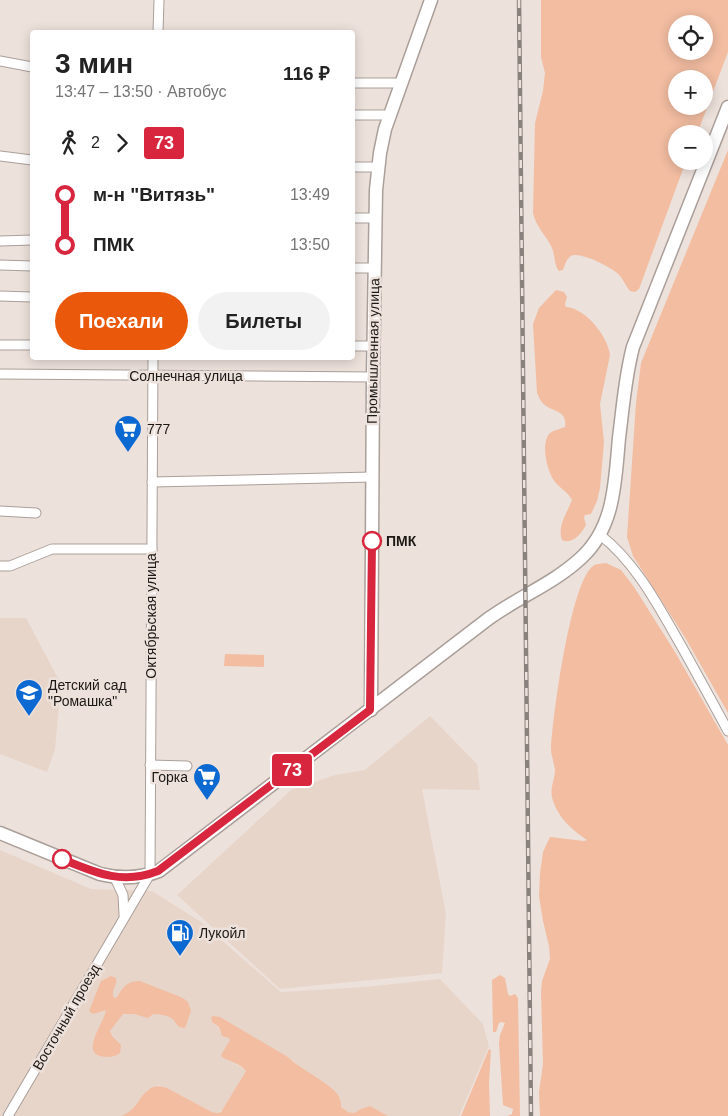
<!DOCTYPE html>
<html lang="ru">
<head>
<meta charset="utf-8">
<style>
  body { margin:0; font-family:Helvetica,sans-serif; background:#f2f2f2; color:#222; height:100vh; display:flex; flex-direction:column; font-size:19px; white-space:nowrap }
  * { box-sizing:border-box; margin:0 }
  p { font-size:16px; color:#767676 }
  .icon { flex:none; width:28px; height:28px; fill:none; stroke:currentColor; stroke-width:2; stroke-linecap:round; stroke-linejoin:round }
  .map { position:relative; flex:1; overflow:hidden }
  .side { position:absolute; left:30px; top:30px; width:325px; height:330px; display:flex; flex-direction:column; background:#fff; border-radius:5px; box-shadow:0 2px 12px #0003 }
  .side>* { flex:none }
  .badge { padding:0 10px; border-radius:4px; font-size:18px; line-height:32px }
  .tools { position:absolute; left:668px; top:15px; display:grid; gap:10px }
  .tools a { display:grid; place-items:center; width:45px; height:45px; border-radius:50%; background:#fff; box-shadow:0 2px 12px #0003; font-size:25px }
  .map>.badge { position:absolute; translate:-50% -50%; box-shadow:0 0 0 2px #fff }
  .legs { display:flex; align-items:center; gap:8px; height:55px; padding:0 25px; font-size:16px }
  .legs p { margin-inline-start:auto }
  .overview { display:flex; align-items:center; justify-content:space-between; height:85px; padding:0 25px }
  h1 { font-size:28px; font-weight:700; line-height:38px }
  .primary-button { display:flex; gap:10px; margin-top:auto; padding:10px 25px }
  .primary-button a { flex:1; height:58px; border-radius:30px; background:#ea580c; color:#fff; font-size:20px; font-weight:700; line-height:58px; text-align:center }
  .primary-button a+a { background:#f2f2f2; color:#222 }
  ul { padding:0 25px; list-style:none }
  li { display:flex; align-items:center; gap:18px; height:50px; font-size:19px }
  li i { display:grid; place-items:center; width:8px; height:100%; margin:0 6px; background:currentColor }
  li i::after { content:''; width:12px; height:12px; margin:-6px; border:4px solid; border-radius:50%; background:#fff }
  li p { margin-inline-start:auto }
  li:first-child i { background:linear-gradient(#0000 50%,currentColor 0) }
  li:last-child i { background:linear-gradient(currentColor 50%,#0000 0) }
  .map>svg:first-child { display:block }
  .built { fill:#e8d5ca }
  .green { fill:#f2bda1; fill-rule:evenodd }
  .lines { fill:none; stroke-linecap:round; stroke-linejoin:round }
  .street-casing { stroke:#aa9f99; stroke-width:11 }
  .secondary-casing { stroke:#aa9f99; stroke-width:15 }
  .street { stroke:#fff; stroke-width:9 }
  .secondary { stroke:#fff; stroke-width:12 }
  .rail-casing { stroke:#89817c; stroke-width:4.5 }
  .rail { stroke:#ede1db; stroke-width:2.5; stroke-dasharray:8; stroke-linecap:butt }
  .line-1-casing { stroke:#fff; stroke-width:11 }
  .line-1 { stroke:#d7263d; stroke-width:8 }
  .stop-1-dot { fill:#fff; stroke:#d7263d; stroke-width:2.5 }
  .labels { text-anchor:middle; stroke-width:5; stroke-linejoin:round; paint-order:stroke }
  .street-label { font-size:14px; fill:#1c1815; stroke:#ede1db }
  .poi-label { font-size:14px; fill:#1c1815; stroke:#ede1db; text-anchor:start }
  .stop-label { font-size:14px; font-weight:bold; fill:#1c1815; stroke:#ede1db; text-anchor:start }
</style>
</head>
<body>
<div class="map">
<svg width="728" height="1116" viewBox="0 0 728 1116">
  <rect width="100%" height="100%" fill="#ede1db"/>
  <!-- built -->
  <g class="built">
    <polygon points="0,618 26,618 61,684 55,750 47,772 0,754"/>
    <polygon points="430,716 477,764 480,790 422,789 446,914 442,973 280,989 177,895 291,790 335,775 365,770"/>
    <polygon points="0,850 91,889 152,891 201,922 281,992 365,987 440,979 483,1024 489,1046 459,1116 388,1116 370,1106 361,1109 354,1113 348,1112 341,1107 340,1098 288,1057 212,1022 219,1028 220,1032 229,1038 230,1040 222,1055 229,1061 245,1069 246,1071 223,1109 217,1113 212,1112 167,1088 159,1085 147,1090 133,1108 127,1114 121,1116 0,1116"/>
  </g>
  <!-- green -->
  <g class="green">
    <path d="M541 0H728V52L697 134H676V161H686L639 289 635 292 630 291C625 285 623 278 617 273 609 266 579 251 571 256 566 259 565 265 563 270L559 271C554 265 555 255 552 248 546 235 536 227 533 213L535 123 543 91 545 73 541 57ZM676 24H704V51H676ZM676 79H704V106H676Z"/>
    <polygon points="728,150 728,713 686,639 633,556 627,537 636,403 641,363"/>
    <path d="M556 290 564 292 567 297 565 304 566 307C585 308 608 336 610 355L600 404 604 442 600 488 597 501 591 514 585 515 584 518 586 525C581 534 572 545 562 540 557 526 567 513 572 500 568 492 561 489 555 482 547 472 540 443 550 433 554 430 560 429 565 427 568 408 549 413 541 401 539 399 539 396 537 393L533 324 539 308Z"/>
    <path d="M606 563 621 570 634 587 675 652 728 745V1116H540L539 1092 543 1064 541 993 542 981 550 959 549 946 543 921 539 896 540 873 543 852 550 837 584 841 587 840C571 829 557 817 552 797 550 787 555 779 555 770 554 762 551 756 551 748 553 715 570 586 592 567 596 563 601 564 606 563Z"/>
    <polygon points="225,654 264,655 264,667 224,666"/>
    <polygon points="500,975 505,978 508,994 510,996 515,994 518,998 520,1116 507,1116 512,1114 513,1109 503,1105 499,1043 500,1035 505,1023 501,1022 499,1023 496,1032 493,1032 492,980"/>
    <path d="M111 976 116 978C118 985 110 991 114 998L117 997C123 987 127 981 140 981L183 998 188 1002 191 1011 185 1028C176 1028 177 1022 171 1018 166 1015 159 1014 153 1014L148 1018 134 1014H123L110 1031 112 1036 121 1045 120 1053C115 1057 107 1058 100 1056 81 1051 105 1021 106 1010L93 1014 89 1011 101 981Z"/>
    <path d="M214 1016 220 1017 288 1057C299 1069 337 1086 340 1099 341 1101 341 1104 341 1107L348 1112 354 1113 361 1109 370 1106 388 1116H121C142 1110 141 1079 167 1088L212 1112 217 1113 221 1112 246 1071C241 1064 230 1062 222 1057L221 1055 230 1040 229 1038 222 1036 219 1027 212 1022 211 1017Z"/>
    <polygon points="489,1049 491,1050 489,1083 490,1116 461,1116"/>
  </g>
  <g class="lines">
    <defs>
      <g id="street">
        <polyline points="158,32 159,0"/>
        <polyline points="0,61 32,67"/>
        <polyline points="352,83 401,83"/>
        <polyline points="352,115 389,115"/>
        <polyline points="0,156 32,160"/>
        <polyline points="352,167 378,167"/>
        <polyline points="352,218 375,218"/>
        <polyline points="0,241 32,240"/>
        <polyline points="0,265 32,266"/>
        <polyline points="352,268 375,268"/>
        <polyline points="0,296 32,297"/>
        <polyline points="0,345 32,345"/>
        <polyline points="352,346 373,346"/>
        <polyline points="0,374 373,377"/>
        <polyline points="152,482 372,477"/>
        <polyline points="0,511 36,513"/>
        <path d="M599 534C637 563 660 609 683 649 698 676 713 703 728 731"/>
        <polyline points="0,566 10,566 52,549 152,549"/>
        <polyline points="150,765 187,766"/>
        <polyline points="115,878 123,895 124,915"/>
        <polyline points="8,1116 150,874 153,358"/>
      </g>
      <g id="secondary">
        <polyline points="371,710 373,377 376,190 380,153 385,129 431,0"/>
        <path d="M0 833 100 874C121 879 139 879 159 871L488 619C518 597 553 584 581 558 615 527 615 481 619 438 623 407 625 377 633 347L728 107"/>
      </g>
    </defs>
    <!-- street casing -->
    <use href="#street" class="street-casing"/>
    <!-- secondary casing -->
    <use href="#secondary" class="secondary-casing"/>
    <!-- street -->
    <use href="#street" class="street"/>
    <!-- secondary -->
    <use href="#secondary" class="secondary"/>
    <defs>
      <polyline id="rail" points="519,0 531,1116"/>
    </defs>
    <!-- rail casing -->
    <use href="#rail" class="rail-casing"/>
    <!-- rail -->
    <use href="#rail" class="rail"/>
  </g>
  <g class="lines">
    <defs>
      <path id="line-1" d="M62 859C96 873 122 885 158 871L370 710 372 541"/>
    </defs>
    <!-- line-1 casing -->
    <use href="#line-1" class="line-1-casing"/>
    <!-- line-1 -->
    <use href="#line-1" class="line-1"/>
  </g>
  <!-- icons -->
  <defs>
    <symbol id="supermarket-pin" viewBox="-11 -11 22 30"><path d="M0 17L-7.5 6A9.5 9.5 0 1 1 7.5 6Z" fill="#0c69d2" stroke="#ede1db"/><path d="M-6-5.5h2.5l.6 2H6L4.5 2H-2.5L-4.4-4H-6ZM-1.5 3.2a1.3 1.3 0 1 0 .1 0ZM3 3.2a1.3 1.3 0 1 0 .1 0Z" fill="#fff"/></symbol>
    <symbol id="school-pin" viewBox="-11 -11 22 30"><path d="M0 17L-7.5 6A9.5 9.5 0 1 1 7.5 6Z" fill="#0c69d2" stroke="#ede1db"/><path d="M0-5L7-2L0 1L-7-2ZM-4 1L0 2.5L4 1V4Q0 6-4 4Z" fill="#fff"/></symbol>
    <symbol id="fuel-pin" viewBox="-11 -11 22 30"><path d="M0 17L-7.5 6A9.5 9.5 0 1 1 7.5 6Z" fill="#0c69d2" stroke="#ede1db"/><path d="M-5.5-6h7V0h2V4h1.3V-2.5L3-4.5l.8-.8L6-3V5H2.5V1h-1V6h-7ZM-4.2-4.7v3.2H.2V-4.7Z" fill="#fff"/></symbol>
  </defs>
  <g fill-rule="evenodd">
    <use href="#supermarket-pin" x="112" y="413" width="32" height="43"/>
    <use href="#school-pin" x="13" y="677" width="32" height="43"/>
    <use href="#supermarket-pin" x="191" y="761" width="32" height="43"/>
    <use href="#fuel-pin" x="164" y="917" width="32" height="43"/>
  </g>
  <!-- markers -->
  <g class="stop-1-dot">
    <circle cx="372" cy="541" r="9"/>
    <circle cx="62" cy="859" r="9"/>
  </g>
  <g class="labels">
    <!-- street labels -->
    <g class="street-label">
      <text transform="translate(373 351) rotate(-89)" y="5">Промышленная улица</text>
      <text x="186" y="381">Солнечная улица</text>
      <text transform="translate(151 616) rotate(-90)" y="5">Октябрьская улица</text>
      <text transform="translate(66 1017) rotate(-60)" y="5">Восточный проезд</text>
    </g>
    <!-- poi labels -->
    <g class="poi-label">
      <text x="147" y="434">777</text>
      <text x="48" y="690">Детский сад<tspan x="48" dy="16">"Ромашка"</tspan></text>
      <text x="188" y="782" text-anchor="end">Горка</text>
      <text x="199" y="938">Лукойл</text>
    </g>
    <!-- stop labels -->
    <g class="stop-label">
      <text x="386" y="546">ПМК</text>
    </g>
  </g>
</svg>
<div class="tools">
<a><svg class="icon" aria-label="locate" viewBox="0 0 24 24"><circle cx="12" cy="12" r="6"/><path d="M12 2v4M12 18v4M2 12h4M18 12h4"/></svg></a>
<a>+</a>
<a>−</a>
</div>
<b class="badge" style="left:292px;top:770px;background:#d7263d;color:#fff">73</b>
<section class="side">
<div class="overview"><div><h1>3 мин</h1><p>13:47 – 13:50 · Автобус</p></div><b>116 ₽</b></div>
<div class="legs"><svg class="icon" aria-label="walk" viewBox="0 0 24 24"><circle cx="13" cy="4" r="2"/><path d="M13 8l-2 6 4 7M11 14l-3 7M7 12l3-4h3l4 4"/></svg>2<svg class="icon" aria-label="forward" viewBox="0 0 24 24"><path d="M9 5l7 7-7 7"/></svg><b class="badge" style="background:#d7263d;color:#fff">73</b></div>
<ul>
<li><i style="color:#d7263d"></i><b>м-н &quot;Витязь&quot;</b><p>13:49</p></li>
<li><i style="color:#d7263d"></i><b>ПМК</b><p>13:50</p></li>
</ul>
<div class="primary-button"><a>Поехали</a><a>Билеты</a></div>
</section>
</div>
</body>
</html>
